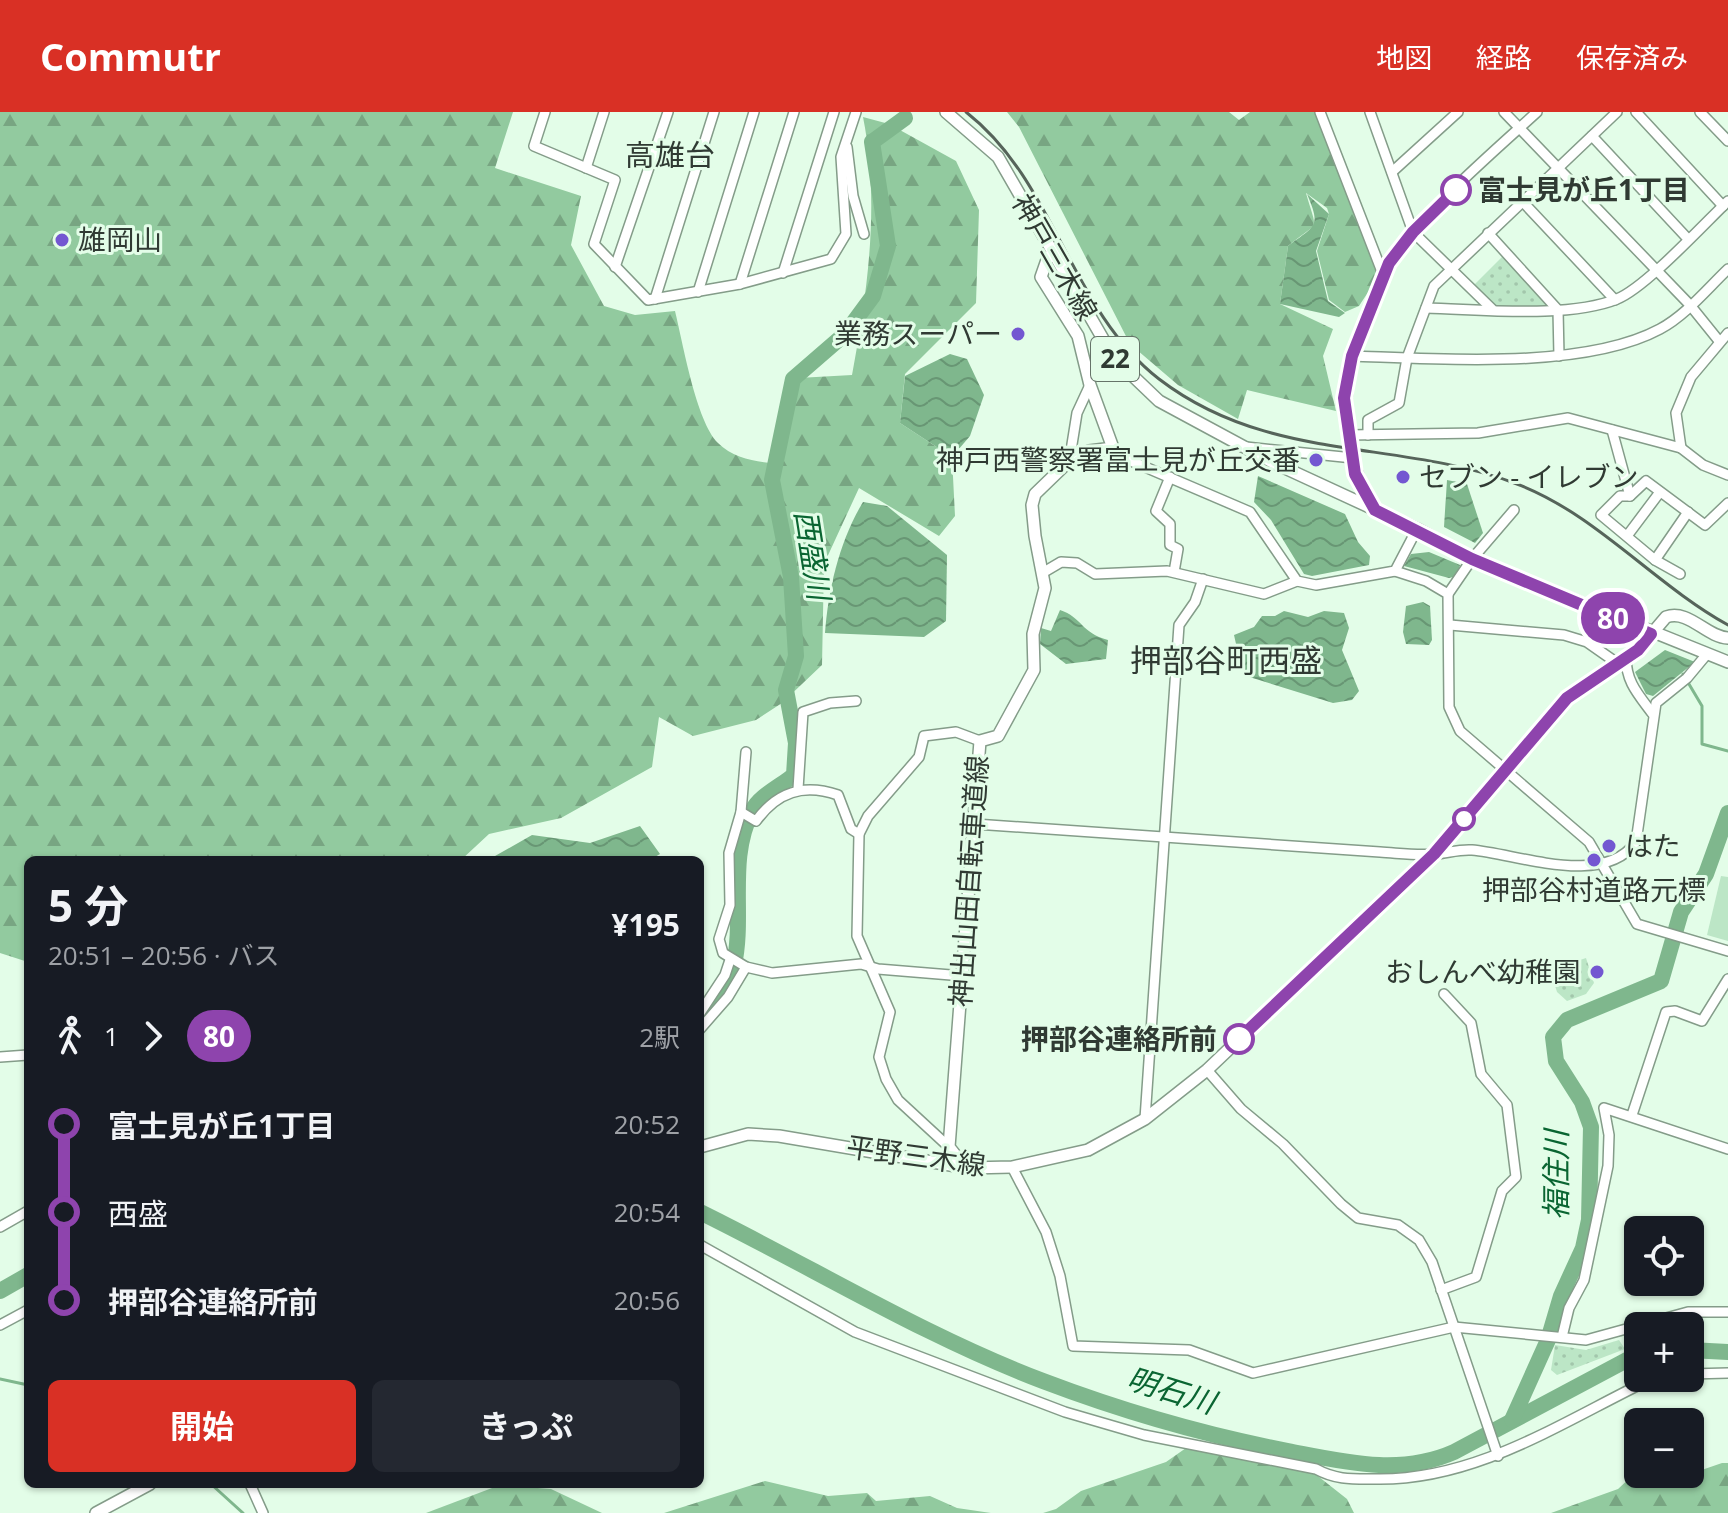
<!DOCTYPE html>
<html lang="ja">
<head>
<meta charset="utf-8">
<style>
  body { margin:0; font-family:"Open Sans","Noto Sans JP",sans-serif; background:#242831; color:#f1f3f6; height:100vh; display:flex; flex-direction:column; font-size:30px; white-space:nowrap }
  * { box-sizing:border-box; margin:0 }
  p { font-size:26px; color:#9ea1a6 }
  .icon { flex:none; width:44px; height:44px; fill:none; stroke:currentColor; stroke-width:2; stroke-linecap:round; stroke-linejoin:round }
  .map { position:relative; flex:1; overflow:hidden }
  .drawer { position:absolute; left:24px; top:744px; width:680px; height:632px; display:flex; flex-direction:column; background:#171b24; border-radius:12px; box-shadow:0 2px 6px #0004 }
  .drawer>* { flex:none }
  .badge { padding:0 16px; border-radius:26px; font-size:28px; line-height:52px }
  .controls { position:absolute; left:1624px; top:1104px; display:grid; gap:16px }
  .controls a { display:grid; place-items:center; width:80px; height:80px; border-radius:12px; background:#171b24; box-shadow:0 2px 6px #0004; font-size:40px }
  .map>.badge { position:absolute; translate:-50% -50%; box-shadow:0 0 0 4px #fff }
  .legs { display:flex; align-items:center; gap:12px; height:88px; padding:0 24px; font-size:26px }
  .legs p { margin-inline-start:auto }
  .headline { display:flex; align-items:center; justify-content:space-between; height:136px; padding:0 24px }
  h1 { font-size:44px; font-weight:700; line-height:60px }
  .primary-button { display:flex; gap:16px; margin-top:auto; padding:16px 24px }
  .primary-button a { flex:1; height:92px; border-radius:12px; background:#d93025; color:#fff; font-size:32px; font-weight:700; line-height:92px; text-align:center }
  .primary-button a+a { background:#242831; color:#f1f3f6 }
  ul { padding:0 24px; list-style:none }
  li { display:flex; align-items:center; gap:28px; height:88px; font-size:30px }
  li i { display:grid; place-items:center; width:12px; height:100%; margin:0 10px; background:currentColor }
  li i::after { content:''; width:20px; height:20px; margin:-10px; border:6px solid; border-radius:50%; background:#171b24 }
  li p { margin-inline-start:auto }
  li:first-child i { background:linear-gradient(#0000 50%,currentColor 0) }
  li:last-child i { background:linear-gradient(currentColor 50%,#0000 0) }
  header { display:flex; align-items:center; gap:48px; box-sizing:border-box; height:112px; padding:0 40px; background:#d93025; color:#fff }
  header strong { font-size:38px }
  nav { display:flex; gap:44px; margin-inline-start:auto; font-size:28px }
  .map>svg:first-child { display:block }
  .grass { fill:url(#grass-dots) }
  .forest { fill:url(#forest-firs) }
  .garden { fill:#bce6c6 }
  .water { fill:url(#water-waves) }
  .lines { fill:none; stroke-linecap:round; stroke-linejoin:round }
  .stream { stroke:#7fb78d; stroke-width:3 }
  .river { stroke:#7fb78d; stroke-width:16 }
  .minor-casing { stroke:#849c89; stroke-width:12 }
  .major-casing { stroke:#849c89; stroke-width:14 }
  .minor { stroke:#fff; stroke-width:9 }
  .major { stroke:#fff; stroke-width:11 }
  .rail { stroke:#56645a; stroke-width:3 }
  .line-1-casing { stroke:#fff; stroke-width:18 }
  .line-1 { stroke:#8e44ad; stroke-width:12 }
  .stop-1-dot { fill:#fff; stroke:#8e44ad; stroke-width:4 }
  .poi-dot { fill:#7357d1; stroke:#e3fde8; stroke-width:3 }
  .labels { text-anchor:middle; stroke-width:6; stroke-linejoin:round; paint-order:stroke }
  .shield { fill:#e3fde8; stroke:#667469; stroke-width:2 }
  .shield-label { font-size:26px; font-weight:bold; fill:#303a33 }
  .stop-label { font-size:28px; font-weight:bold; fill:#303a33; stroke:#e3fde8; text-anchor:start }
  .poi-label { font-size:28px; fill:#303a33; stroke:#e3fde8; text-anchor:start }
  .street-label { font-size:28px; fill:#303a33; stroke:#e3fde8 }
  .neighbourhood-label { font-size:30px; fill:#303a33; stroke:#e3fde8 }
  .water-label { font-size:30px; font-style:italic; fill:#0a6532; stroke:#e3fde8 }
  .quarter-label { font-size:32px; fill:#303a33; stroke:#e3fde8 }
</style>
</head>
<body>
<header>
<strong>Commutr</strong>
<nav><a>地図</a><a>経路</a><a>保存済み</a></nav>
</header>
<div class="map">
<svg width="1728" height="1401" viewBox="0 0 1728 1401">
  <defs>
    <pattern id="grass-dots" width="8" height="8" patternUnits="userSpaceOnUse" patternTransform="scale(2)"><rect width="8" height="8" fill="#bce6c6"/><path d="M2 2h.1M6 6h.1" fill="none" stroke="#a2c6ab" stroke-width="1.8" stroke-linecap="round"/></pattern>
    <pattern id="forest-firs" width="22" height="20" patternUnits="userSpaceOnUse" patternTransform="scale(2)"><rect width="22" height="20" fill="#92ca9f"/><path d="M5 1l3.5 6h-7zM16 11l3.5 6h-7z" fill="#78a582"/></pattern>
    <pattern id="water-waves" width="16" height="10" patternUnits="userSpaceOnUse" patternTransform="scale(2)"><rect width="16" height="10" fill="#7fb78d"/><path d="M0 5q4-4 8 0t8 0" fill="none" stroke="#689674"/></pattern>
  </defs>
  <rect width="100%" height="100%" fill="#e3fde8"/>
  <!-- grass -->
  <g class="grass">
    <polygon points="1506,141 1558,198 1492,197 1471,176"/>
    <polygon points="1586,846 1594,871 1586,882 1567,889 1557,880 1550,858"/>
    <polygon points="1619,1228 1625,1237 1557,1263 1551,1258 1555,1233 1586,1238"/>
  </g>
  <!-- forest -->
  <g class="forest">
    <path d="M0 0H513L495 56 581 84 571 133 604 194 635 203 675 199C683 231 696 309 718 331 732 345 752 349 770 351L798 266 852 263C868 177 880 91 863 5L889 12 956 49 979 98 976 191 905 262 900 311 952 345 955 404 939 424 859 376 824 452 822 553 782 591 756 608 693 624 659 605 652 655 561 706 489 722 461 748H28V850L0 841Z"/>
    <path d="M1007 0H1229L1239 8 1250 0H1315L1378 165 1359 194 1345 200 1329 188 1317 139 1329 102 1327 96 1306 81C1317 121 1321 107 1288 134L1280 192 1333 217 1323 244 1336 299 1247 278 1238 307 1178 273 1130 232 1019 15Z"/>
    <polygon points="1186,1336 1314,1361 1347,1387 1354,1401 1043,1401 1056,1397 1081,1379 1166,1350"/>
    <polygon points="1722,1351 1728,1351 1728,1401 1551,1401 1618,1377 1633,1363 1635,1369 1690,1362"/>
    <polygon points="765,1369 828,1384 867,1381 876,1389 930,1384 957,1396 991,1401 664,1401"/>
    <polygon points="500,1373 551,1377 602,1401 426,1401"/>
  </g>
  <!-- garden -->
  <polygon class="garden" points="1721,764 1728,765 1728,829 1707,823"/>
  <!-- water -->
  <g class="water">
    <path d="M1307 82 1329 102 1316 139 1328 189 1345 201 1339 205 1280 192 1288 134C1316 113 1321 115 1307 82Z"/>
    <polygon points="950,242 967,247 984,283 970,324 952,345 900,311 905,264"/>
    <polygon points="1258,364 1345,402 1358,430 1370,444 1369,453 1312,464 1304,462 1271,408 1254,390"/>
    <polygon points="1447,368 1467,372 1483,421 1475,431 1444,415"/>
    <path d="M863 390 887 394 947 443 946 509 924 525 825 521C828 477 840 428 863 390Z"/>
    <polygon points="1429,440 1460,453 1457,464 1449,466 1404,454 1411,442"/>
    <polygon points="1423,490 1430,494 1432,528 1429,533 1406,532 1403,520 1406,494"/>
    <path d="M1060 498C1082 505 1081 521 1108 528L1106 547 1066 552 1040 532 1041 516 1051 519Z"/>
    <polygon points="1284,499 1308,505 1324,499 1344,501 1349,516 1342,538 1359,579 1352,588 1333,591 1243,563 1234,523 1254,515 1262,504 1275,504"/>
    <polygon points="1665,538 1695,550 1653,584 1646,582 1635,560"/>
    <polygon points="640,714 660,742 650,748 488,748 532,723 590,731"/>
  </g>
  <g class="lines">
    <!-- stream -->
    <g class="stream">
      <polyline points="1683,562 1702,594 1702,632 1728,639"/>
      <polyline points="0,1267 28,1273"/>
      <polyline points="211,1372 243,1401"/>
    </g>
    <!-- river -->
    <g class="river">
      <path d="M700 909C767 853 717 767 752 699 759 684 781 674 794 663L796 631 786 578 796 544 791 465 772 368 793 267 845 222 873 184 888 134 872 30 905 6"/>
      <path d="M700 1100C814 1156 924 1224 1043 1269 1122 1299 1205 1323 1288 1339 1345 1350 1400 1364 1454 1340L1638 1242"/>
      <polyline points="0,1179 28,1163"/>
      <polyline points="1690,1238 1728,1240"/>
      <polyline points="1512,1308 1548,1228 1561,1184 1583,1136 1589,1108 1591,1015 1582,990 1556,949 1553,925 1567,908 1661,869 1681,800 1706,762 1728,701"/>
    </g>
    <defs>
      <g id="minor">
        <polyline points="545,0 534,34 615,68 594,132 648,188 740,172 831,147 846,122 841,45 856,0"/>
        <polyline points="1320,0 1384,165"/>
        <polyline points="1370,0 1413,120 1492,197"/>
        <polyline points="1504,0 1690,193 1719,229"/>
        <polyline points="1636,0 1723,94"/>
        <polyline points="1700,0 1728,29"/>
        <polyline points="1592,24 1688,127"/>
        <polyline points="847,35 853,84 864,122"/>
        <polyline points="586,56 604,0"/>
        <polyline points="1392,60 1458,0"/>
        <polyline points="1522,89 1615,188"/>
        <polyline points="1488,121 1558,198 1559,244"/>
        <polyline points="615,155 668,0"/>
        <polyline points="783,161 834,0"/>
        <polyline points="740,172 794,0"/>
        <polyline points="698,180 754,0"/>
        <polyline points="655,187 714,0"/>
        <path d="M1426 196C1479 197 1568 207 1617 187 1645 176 1703 113 1728 89"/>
        <path d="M1352 244C1439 247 1584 258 1660 217 1685 204 1707 177 1728 157"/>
        <polyline points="1612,318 1630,384"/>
        <polyline points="1349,323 1478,321 1568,306 1681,336 1703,353 1728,363"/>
        <polyline points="1368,323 1368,308 1399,291 1407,246 1434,174 1617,0"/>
        <polyline points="1246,335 1353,346"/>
        <polyline points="1113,336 1124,346 1250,400 1297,469 1316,473 1395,459 1417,417"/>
        <polyline points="1681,336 1676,301 1691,265 1728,221"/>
        <polyline points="1069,351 1077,301 1090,273"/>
        <polyline points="1170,365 1156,399 1170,412 1170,433 1178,437 1174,460"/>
        <path d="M1375 398C1335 326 1340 274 1370 200 1377 183 1382 163 1391 149 1425 98 1491 42 1537 0"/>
        <polyline points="1627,424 1660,380"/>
        <polyline points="1655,448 1688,400"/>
        <polyline points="1395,459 1426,469 1448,482 1449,595 1460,619 1589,730 1637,812 1728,839"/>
        <polyline points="1044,460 1061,450 1077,451 1095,462 1167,459 1264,482 1297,469"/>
        <polyline points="1680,462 1655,448 1601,403 1620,384 1630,384 1646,369 1705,413 1728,391"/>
        <polyline points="1448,482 1472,447 1514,398"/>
        <polyline points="1450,513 1564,523 1587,530 1617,551"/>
        <path d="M1626 545C1626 570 1638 582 1652 601"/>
        <polyline points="746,640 741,700 729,741 730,793 719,827 723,841 746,855 772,861 861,852 878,857 963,864"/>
        <polyline points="798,677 803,600 830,591 856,589"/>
        <path d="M741 700 756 709C777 680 803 671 838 683L851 717 859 722"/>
        <path d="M975 712 1380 740C1398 741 1418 744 1435 742 1448 741 1459 737 1472 738 1518 742 1603 776 1636 730L1656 591 1687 566 1707 542"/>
        <polyline points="700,901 725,863 730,848"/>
        <polyline points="700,917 728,885 746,855"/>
        <polyline points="0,945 28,943"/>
        <polyline points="1207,958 1241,997 1283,1032 1341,1092 1358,1106 1398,1113 1419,1128 1432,1150 1498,1344"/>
        <polyline points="1632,1003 1666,900 1675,899 1702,909 1728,867"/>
        <polyline points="1145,1007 1179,513 1195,490 1203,467"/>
        <polyline points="949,1035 898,988 886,967 879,945 890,900 857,824 859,722 868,704 919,645 924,624 956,620 980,629"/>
        <polyline points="1012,1055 1046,1120 1060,1164 1073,1234 1189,1238 1253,1261 1454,1215 1586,1228 1688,1200 1728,1200"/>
        <polyline points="0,1115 28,1099"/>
        <path d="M700 1133 855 1220 1065 1300 1144 1323 1316 1357C1336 1368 1352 1367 1375 1367 1474 1369 1559 1312 1645 1270L1664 1266"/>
        <polyline points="1441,1178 1476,1165 1502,1079 1516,1065 1507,993 1481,962 1471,911 1444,882"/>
        <polyline points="0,1213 28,1198"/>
        <polyline points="1562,1225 1569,1196 1584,1168 1608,1054 1609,1023 1604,996 1728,1037"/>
        <polyline points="1690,1262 1728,1261"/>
        <polyline points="250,1372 263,1401"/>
      </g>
      <g id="major">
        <polyline points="946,0 998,45 1114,246 1159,289 1272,350 1417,417 1472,447 1728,550"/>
        <path d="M700 1035 748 1022 779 1024 968 1056 1012 1055 1088 1038 1145 1007 1207 958 1434 742 1567 586 1638 538 1666 505C1689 497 1706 525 1728 526"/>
        <polyline points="960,1049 949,1035 980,629 998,624 1034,558 1033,522 1045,476 1035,424 1032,393 1035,382 1065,353 1089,339 1113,336 1090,273 1078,224 1041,165 1048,145"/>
        <polyline points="96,1401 150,1372"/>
      </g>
    </defs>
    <!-- minor casing -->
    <use href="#minor" class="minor-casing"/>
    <!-- major casing -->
    <use href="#major" class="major-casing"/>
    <!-- minor -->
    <use href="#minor" class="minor"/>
    <!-- major -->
    <use href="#major" class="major"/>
    <!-- rail -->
    <path class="rail" d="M966 0C1056 70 1069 197 1159 267 1270 352 1396 326 1517 372 1596 402 1654 472 1728 513"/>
  </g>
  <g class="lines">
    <defs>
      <polyline id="line-1" points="1239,927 1434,742 1567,586 1638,538 1651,522 1472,447 1375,398 1355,362 1344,286 1352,244 1389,151 1413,120 1456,78"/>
    </defs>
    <!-- line-1 casing -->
    <use href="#line-1" class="line-1-casing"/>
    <!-- line-1 -->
    <use href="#line-1" class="line-1"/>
  </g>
  <!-- markers -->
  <g class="stop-1-dot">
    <circle cx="1456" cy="78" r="14"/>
    <circle cx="1464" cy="707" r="10"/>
    <circle cx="1239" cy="927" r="14"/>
  </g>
  <g class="poi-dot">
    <circle cx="62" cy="128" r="8"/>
    <circle cx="1018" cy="222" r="8"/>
    <circle cx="1316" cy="348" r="8"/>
    <circle cx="1403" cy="365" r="8"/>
    <circle cx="1609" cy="734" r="8"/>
    <circle cx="1594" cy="748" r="8"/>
    <circle cx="1597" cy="860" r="8"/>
  </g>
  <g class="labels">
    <!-- shield labels -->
    <rect class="shield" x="1091" y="225" width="48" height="44" rx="6"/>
    <g class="shield-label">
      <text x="1115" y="256">22</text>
    </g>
    <!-- stop labels -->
    <g class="stop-label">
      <text x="1478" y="88">富士見が丘1丁目</text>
      <text x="1217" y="937" text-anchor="end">押部谷連絡所前</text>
    </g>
    <!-- poi labels -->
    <g class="poi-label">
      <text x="78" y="138">雄岡山</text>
      <text x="1002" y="232" text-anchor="end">業務スーパー</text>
      <text x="1300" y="358" text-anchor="end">神戸西警察署富士見が丘交番</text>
      <text x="1419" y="375">セブン - イレブン</text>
      <text x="1625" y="744">はた</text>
      <text x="1594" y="788" text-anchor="middle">押部谷村道路元標</text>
      <text x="1581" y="870" text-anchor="end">おしんべ幼稚園</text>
    </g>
    <!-- street labels -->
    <g class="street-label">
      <text transform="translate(1055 145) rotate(60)" y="10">神戸三木線</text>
      <text transform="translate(969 769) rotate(-86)" y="10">神出山田自転車道線</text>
      <text transform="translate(916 1044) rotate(8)" y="10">平野三木線</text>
    </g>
    <!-- neighbourhood labels -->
    <g class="neighbourhood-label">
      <text x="670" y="54">高雄台</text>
    </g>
    <!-- water labels -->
    <g class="water-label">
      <text transform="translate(812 443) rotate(81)" y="10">西盛川</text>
      <text transform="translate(1557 1063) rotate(-90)" y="10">福住川</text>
      <text transform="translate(1171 1279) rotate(17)" y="10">明石川</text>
    </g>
    <!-- quarter labels -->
    <g class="quarter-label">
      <text x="1226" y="560">押部谷町西盛</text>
    </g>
  </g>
</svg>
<div class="controls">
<a><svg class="icon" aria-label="locate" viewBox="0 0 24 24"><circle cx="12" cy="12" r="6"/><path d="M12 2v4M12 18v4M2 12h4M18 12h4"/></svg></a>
<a>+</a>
<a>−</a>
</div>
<b class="badge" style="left:1613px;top:506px;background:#8e44ad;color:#fff">80</b>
<section class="drawer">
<div class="headline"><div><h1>5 分</h1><p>20:51 – 20:56 · バス</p></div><b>¥195</b></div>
<div class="legs"><svg class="icon" aria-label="walk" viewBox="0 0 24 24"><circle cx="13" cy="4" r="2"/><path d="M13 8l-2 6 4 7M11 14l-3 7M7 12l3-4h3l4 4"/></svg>1<svg class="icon" aria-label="forward" viewBox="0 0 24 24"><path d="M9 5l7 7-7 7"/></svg><b class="badge" style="background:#8e44ad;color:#fff">80</b><p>2駅</p></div>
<ul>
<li><i style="color:#8e44ad"></i><b>富士見が丘1丁目</b><p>20:52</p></li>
<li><i style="color:#8e44ad"></i><span>西盛</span><p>20:54</p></li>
<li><i style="color:#8e44ad"></i><b>押部谷連絡所前</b><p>20:56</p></li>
</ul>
<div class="primary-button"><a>開始</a><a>きっぷ</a></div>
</section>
</div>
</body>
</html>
